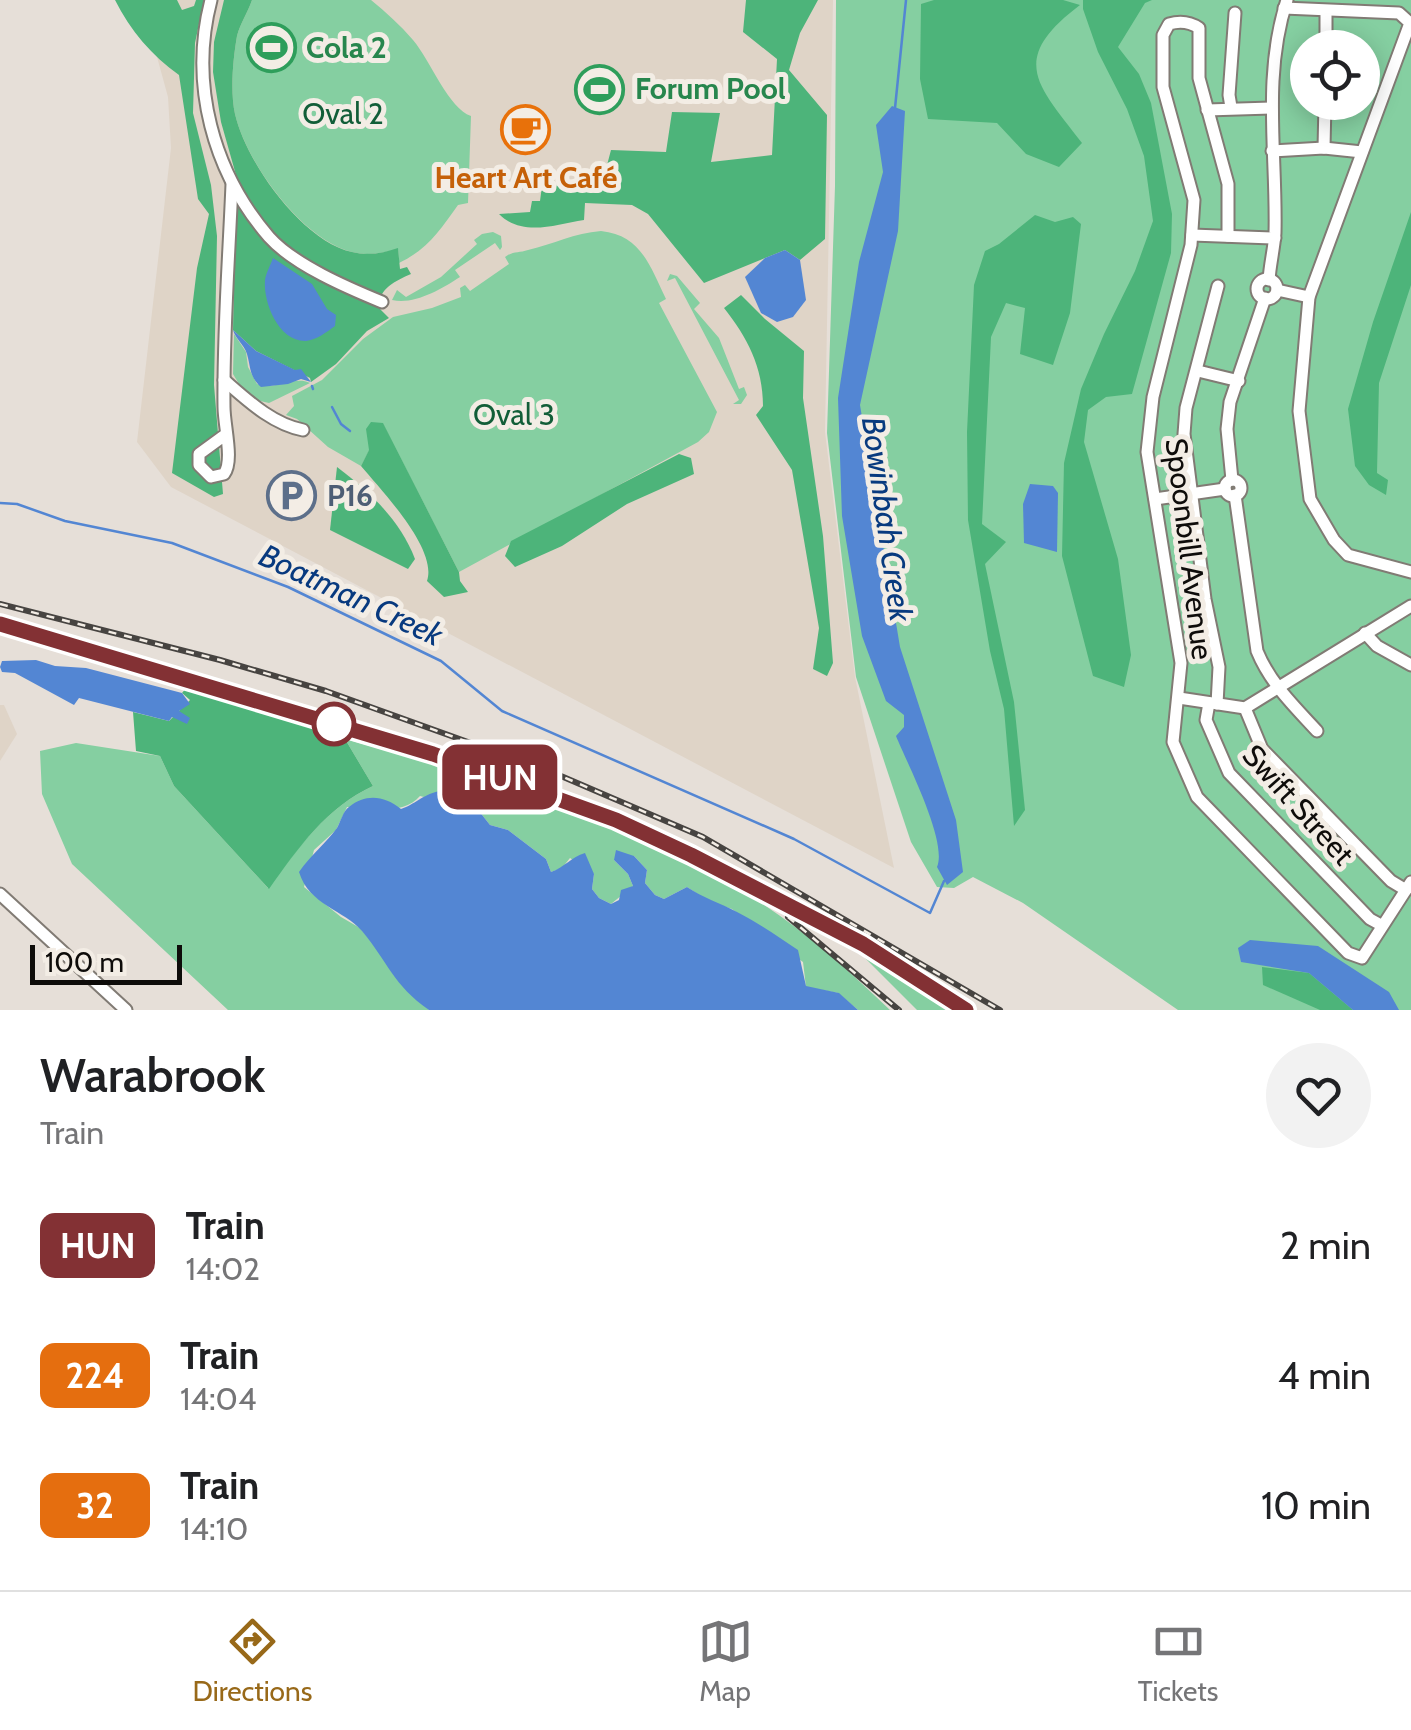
<!DOCTYPE html>
<html lang="en">
<head>
<meta charset="utf-8">
<style>
  body { margin:0; font-family:Cabin,sans-serif; background:#f2f2f2; color:#202124; height:100vh; display:flex; flex-direction:column; font-size:38px; white-space:nowrap }
  * { box-sizing:border-box; margin:0 }
  p { font-size:32px; color:#757577 }
  .icon { flex:none; width:55px; height:55px; fill:none; stroke:currentColor; stroke-width:2; stroke-linecap:round; stroke-linejoin:round }
  .map { position:relative; height:1010px; overflow:hidden }
  .drawer { display:flex; flex-direction:column; background:#fff; flex:1 }
  .drawer>* { flex:none }
  .badge { padding:0 20px; border-radius:15px; font-size:35px; line-height:65px }
  .controls { position:absolute; left:1290px; top:30px; display:grid; gap:20px }
  .controls a { display:grid; place-items:center; width:90px; height:90px; border-radius:50%; background:#fff; box-shadow:0 5px 25px #0003; font-size:50px }
  .scale { position:absolute; left:30px; bottom:25px; width:152px; box-sizing:border-box; padding-left:10px; border:5px solid #0e0c0a; border-top:0; font-size:28px; line-height:35px; white-space:nowrap; color:#0e0c0a; -webkit-text-stroke:8px #f3ede5; paint-order:stroke }
  .map>.badge { position:absolute; translate:-50% -50%; box-shadow:0 0 0 5px #fff }
  .round { display:grid; place-items:center; flex:none; width:105px; height:105px; border-radius:52px; background:#f2f2f2 }
  .summary { display:flex; align-items:center; justify-content:space-between; height:170px; padding:0 40px }
  h1 { font-size:48px; font-weight:600; line-height:75px }
  ul { padding:0; list-style:none }
  li { display:flex; align-items:center; gap:30px; height:130px; padding:0 40px }
  li div { flex:1 }
  li b { display:block; font-size:38px }
  li em { font-style:normal }
  li .badge { min-width:110px; font-weight:700; text-align:center }
  .menu { display:flex; justify-content:space-around; align-items:center; height:140px; border-top:2px solid #e0e0e0; background:#fff; font-size:28px; color:#757577 }
  .menu a { display:grid; justify-items:center; gap:5px }
  .menu .selected { color:#986919 }
  .map>svg:first-child { display:block }
  .built { fill:#dfd4c7 }
  .green { fill:#85cfa1; fill-rule:evenodd }
  .forest { fill:#4db47a }
  .water { fill:#5386d3 }
  .lines { fill:none; stroke-linecap:round; stroke-linejoin:round }
  .stream { stroke:#5386d3; stroke-width:2.5 }
  .minor-casing { stroke:#817b74; stroke-width:15 }
  .minor { stroke:#fff; stroke-width:11 }
  .rail-casing { stroke:#474441; stroke-width:6 }
  .rail { stroke:#f3ede5; stroke-width:2.5; stroke-dasharray:8; stroke-linecap:butt }
  .line-casing { stroke:#fff; stroke-width:22 }
  .line { stroke:#833134; stroke-width:15 }
  .stop-dot { fill:#fff; stroke:#833134; stroke-width:5 }
  .labels { text-anchor:middle; stroke-width:10; stroke-linejoin:round; paint-order:stroke }
  .leisure-label { font-size:30px; font-weight:bold; fill:#27864d; stroke:#f3ede5; text-anchor:start }
  .park-label { font-size:30px; fill:#125e38; stroke:#f3ede5 }
  .food-label { font-size:30px; font-weight:bold; fill:#c56008; stroke:#f3ede5 }
  .service-label { font-size:30px; font-weight:bold; fill:#4e5e75; stroke:#f3ede5; text-anchor:start }
  .street-label { font-size:30px; fill:#0e0c0a; stroke:#f3ede5 }
  .water-label { font-size:32px; font-style:italic; fill:#083a7f; stroke:#f3ede5 }
</style>
</head>
<body>
<div class="map">
<svg width="1411" height="1010" viewBox="0 0 1411 1010">
  <rect width="100%" height="100%" fill="#e6dfd8"/>
  <!-- built -->
  <g class="built">
    <polygon points="120,0 833,0 825,432 855,677 894,868 171,487 137,442 171,148 168,97 154,46"/>
    <polygon points="0,705 4,705 17,734 0,761"/>
  </g>
  <!-- green -->
  <g class="green">
    <path d="M252 0H371C386 12 400 25 413 40 430 60 449 109 471 116L468 203 458 205C440 230 428 249 399 263L398 249C383 253 367 256 352 252 302 240 246 162 235 114 230 91 233 59 237 36 240 24 248 12 252 0Z"/>
    <path d="M836 0H1411V1010H1178L1023 903 973 877 954 888 937 887 911 842 856 677 827 433 835 186ZM1308 48H1362V102H1308Z"/>
    <path d="M601 231C641 235 650 266 666 299L659 303 717 412 709 432 698 442 459 572 383 424 361 466 328 447 297 419 286 415 294 406 292 396 322 380 363 339 393 317 432 308 461 297 460 288 465 285 470 291 509 264 505 257C513 251 519 253 528 250 554 244 574 233 601 231Z"/>
    <path d="M493 232 501 236 502 247 500 250 495 243 455 270 460 277C440 290 414 305 392 300L397 290 406 297 441 277 477 244 474 240 482 234Z"/>
    <polygon points="670,274 677,276 700,303 694,309 719,338 739,389 744,387 747,395 741,404 733,404 739,400 675,278 667,281"/>
    <path d="M234 334 246 352 248 367 257 384C276 391 294 375 310 383L269 403 256 400 242 389 233 374Z"/>
    <path d="M345 739C487 779 630 819 755 899 804 930 848 970 890 1010H858L838 993 806 987 803 962 732 909 710 902 687 887 664 899 655 895 645 883 647 870 634 856 614 860 628 874 633 886 611 904 599 898 592 889 594 874 570 858 562 868 551 872 546 859 508 830 490 825 479 811 420 796C402 816 372 808 347 807L336 830 314 850 304 887 341 917 360 928 429 1010H228L72 864 42 794 40 751 76 743 160 756 174 786 268 888C298 848 327 807 373 786Z"/>
    <polygon points="851,944 953,1009 954,1010 917,1010"/>
  </g>
  <!-- forest -->
  <g class="forest">
    <path d="M115 0H177L182 10 194 6 196 0H204L195 43 193 113 211 185 217 236 214 385 223 494 214 497 172 473 197 268 209 214 198 199 179 75C152 56 130 30 115 0Z"/>
    <path d="M224 0H252C248 12 240 24 237 36 233 59 230 91 235 114 246 162 302 241 352 252 368 256 384 253 398 248L400 269 407 267 411 274C395 281 378 289 379 308L389 318 367 331 336 364 311 382 310 378 256 351 233 330 236 175 221 122 213 72 214 42Z"/>
    <path d="M746 0H818L800 33 789 70 827 115 825 239 800 260 785 250 704 283 648 214 632 205 585 203 584 220C554 225 522 237 499 214L530 212 532 201H540L542 186 602 184 611 150 666 152 672 112 720 113 711 162 772 155 777 59 743 32Z"/>
    <path d="M934 0H1063L1080 5C1007 60 1038 85 1082 143L1059 167 1026 154 997 123 928 119 920 79 921 4Z"/>
    <polygon points="1083,0 1152,0 1145,3 1118,47 1139,74 1151,103 1172,214 1171,253 1132,394 1106,397 1088,410 1084,442 1118,559 1131,655 1124,687 1093,676 1062,556 1064,463 1081,389 1104,334 1135,271 1153,221 1144,156 1127,109 1098,52 1083,9"/>
    <polygon points="1411,212 1411,285 1379,383 1377,473 1388,480 1386,495 1369,485 1355,466 1348,409 1373,322"/>
    <polygon points="1035,215 1055,222 1073,217 1081,224 1070,313 1053,365 1020,354 1025,308 1006,303 991,337 982,524 1006,542 985,564 1014,702 1025,810 1014,826 1004,709 990,651 968,520 967,432 974,285 985,251 999,244"/>
    <path d="M741 295 765 319 804 351 803 398 823 536 833 663 827 676 813 669 819 628 792 470 756 415 763 406C763 367 747 337 724 308Z"/>
    <path d="M371 422 383 423 459 572 460 581 468 592 444 597 427 581C438 549 381 490 361 466L369 450 366 429Z"/>
    <polygon points="679,454 691,458 694,474 627,504 562,546 515,567 505,556 511,541"/>
    <path d="M337 467C370 492 400 520 415 559L408 569 330 530Z"/>
    <path d="M187 687 345 739 373 786C327 807 298 848 269 889L174 786 160 756 136 751 133 712 169 721 190 700 182 693Z"/>
    <polygon points="1262,967 1309,973 1353,1010 1320,1010 1263,985"/>
  </g>
  <!-- water -->
  <g class="water">
    <path d="M892 106 905 111 898 231 860 405 900 647 956 820 963 872 947 885 937 867C948 842 907 763 896 736L904 727V715L886 701 862 636 842 516 838 398 859 262 883 172 876 125Z"/>
    <polygon points="785,250 800,260 806,300 793,317 777,322 761,313 745,277 765,258"/>
    <path d="M273 258 312 284 327 309 336 315 335 326C327 332 316 340 306 341 279 342 263 303 265 280 266 273 271 264 273 258Z"/>
    <path d="M233 330 256 351 295 370 301 369 311 382 301 379 288 384 261 387C249 376 251 368 247 354 244 344 236 340 233 330Z"/>
    <polygon points="1030,484 1053,486 1058,493 1057,552 1024,543 1023,504"/>
    <polygon points="36,660 55,666 86,668 182,693 190,704 179,711 190,718 187,724 172,717 169,721 79,698 74,705 15,673 2,672 0,667 2,661"/>
    <path d="M439 791 455 793 479 811 490 825 508 830 546 859 551 872C565 867 571 857 585 853L594 874 592 889 599 898 611 904 619 900 621 890 633 886 628 874 614 860 616 850 634 856 647 870 645 883 655 895 664 899 687 887C703 898 720 903 737 912 759 923 778 937 798 950L806 986 839 993 858 1010H429C393 985 388 962 362 931 344 910 309 905 299 872 311 855 326 843 337 828 341 821 343 811 349 807 366 793 385 796 401 809 416 804 420 796 439 791Z"/>
    <polygon points="1250,940 1318,946 1389,992 1399,1010 1353,1010 1309,973 1241,962 1238,948"/>
  </g>
  <g class="lines">
    <!-- stream -->
    <g class="stream">
      <polyline points="895,108 906,0"/>
      <polyline points="312,386 313,389"/>
      <polyline points="332,407 341,424 350,431"/>
      <polyline points="0,503 17,504 65,521 172,543 288,587 441,661 502,711 794,839 930,913 944,881"/>
    </g>
    <defs>
      <g id="minor">
        <path d="M211 0C189 84 213 172 269 237 294 265 348 288 382 302"/>
        <polyline points="1284,8 1399,13 1410,23 1309,297 1299,411 1310,499 1334,540 1348,555 1411,572"/>
        <polyline points="1326,48 1326,11"/>
        <polyline points="1231,107 1229,95 1235,13"/>
        <polyline points="1207,110 1271,108"/>
        <polyline points="1324,148 1325,102"/>
        <polyline points="1272,151 1324,148 1362,152"/>
        <polyline points="1192,235 1275,238"/>
        <path d="M1228 236V184L1199 78V28C1190 22 1179 21 1169 24L1163 35V87L1194 200 1191 245 1153 397 1147 452 1181 663 1173 742 1197 797 1348 953 1362 958 1411 882"/>
        <circle cx="1267" cy="289" r="10"/>
        <path d="M1269 280C1270 264 1274 249 1275 233 1277 155 1262 76 1287 0"/>
        <polyline points="1277,290 1309,297"/>
        <polyline points="1198,371 1239,381"/>
        <path d="M224 380C247 400 272 424 303 430"/>
        <path d="M225 435 199 454V465L211 477 224 474C234 461 224 426 224 407 223 333 229 258 232 184"/>
        <polyline points="1232,480 1227,429 1230,402 1265,298"/>
        <circle cx="1233" cy="488" r="8"/>
        <path d="M1235 495 1257 651C1270 683 1294 706 1317 731"/>
        <polyline points="1155,499 1225,489"/>
        <polyline points="1365,633 1377,646 1411,665"/>
        <polyline points="1179,698 1245,708 1411,606"/>
        <polyline points="1209,703 1206,720 1229,773 1370,919 1381,925"/>
        <polyline points="1217,704 1219,667 1205,599 1184,434 1186,408 1218,286"/>
        <polyline points="1245,708 1262,749 1391,881 1406,890"/>
        <polyline points="0,894 126,1010"/>
      </g>
    </defs>
    <!-- minor casing -->
    <use href="#minor" class="minor-casing"/>
    <!-- minor -->
    <use href="#minor" class="minor"/>
    <defs>
      <g id="rail">
        <polyline points="0,604 220,660 326,691 554,773 703,837 1000,1010"/>
        <polyline points="0,624 433,754 547,793 655,838"/>
        <polyline points="645,828 748,879"/>
        <polyline points="736,878 863,944 965,1010"/>
        <polyline points="788,917 899,1010"/>
      </g>
    </defs>
    <!-- rail casing -->
    <use href="#rail" class="rail-casing"/>
    <!-- rail -->
    <use href="#rail" class="rail"/>
  </g>
  <g class="lines">
    <defs>
      <polyline id="line" points="0,624 433,754 616,820 691,855 863,944 966,1010"/>
    </defs>
    <!-- line casing -->
    <use href="#line" class="line-casing"/>
    <!-- line -->
    <use href="#line" class="line"/>
  </g>
  <!-- icons -->
  <defs>
    <symbol id="stadium-ring" viewBox="-11 -11 22 22"><circle r="9.5" fill="#f3ede5" stroke="#2e9e5b" stroke-width="1.5"/><path d="M0-5a6.5 5 0 1 0 0 10a6.5 5 0 1 0 0-10ZM-3.5-1.8h7v3.6h-7Z" fill="#2e9e5b"/></symbol>
    <symbol id="cafe-ring" viewBox="-11 -11 22 22"><circle r="9.5" fill="#f3ede5" stroke="#e8710a" stroke-width="1.5"/><path d="M-5.5-4.5H6V0H3Q3 3.5 0 3.5H-2.5Q-5.5 3.5-5.5 0ZM3-3.2v2h1.7v-2ZM-6 4.5H4V6H-6Z" fill="#e8710a"/></symbol>
    <symbol id="parking-ring" viewBox="-11 -11 22 22"><circle r="9.5" fill="#f3ede5" stroke="#5c6f8a" stroke-width="1.5"/><path d="M-3.5-5.5H1a3.5 3.5 0 0 1 0 7H-1V5.5H-3.5ZM-1-3.4V-.6H.8a1.4 1.4 0 0 0 0-2.8Z" fill="#5c6f8a"/></symbol>
  </defs>
  <g fill-rule="evenodd">
    <use href="#stadium-ring" x="244" y="20" width="55" height="55"/>
    <use href="#stadium-ring" x="572" y="62" width="55" height="55"/>
    <use href="#cafe-ring" x="498" y="102" width="55" height="55"/>
    <use href="#parking-ring" x="264" y="468" width="55" height="55"/>
  </g>
  <!-- markers -->
  <circle class="stop-dot" cx="334" cy="724" r="20"/>
  <g class="labels">
    <!-- leisure labels -->
    <g class="leisure-label">
      <text x="306" y="58">Cola 2</text>
      <text x="635" y="99">Forum Pool</text>
    </g>
    <!-- park labels -->
    <g class="park-label">
      <text x="343" y="124">Oval 2</text>
      <text x="514" y="425">Oval 3</text>
    </g>
    <!-- food labels -->
    <g class="food-label">
      <text x="526" y="188">Heart Art Café</text>
    </g>
    <!-- service labels -->
    <g class="service-label">
      <text x="327" y="506">P16</text>
    </g>
    <!-- street labels -->
    <g class="street-label">
      <text transform="translate(1189 549) rotate(83)" y="10">Spoonbill Avenue</text>
      <text transform="translate(1298 805) rotate(48)" y="10">Swift Street</text>
    </g>
    <!-- water labels -->
    <g class="water-label">
      <text transform="translate(887 519) rotate(82)" y="11">Bowinbah Creek</text>
      <text transform="translate(351 595) rotate(25)" y="11">Boatman Creek</text>
    </g>
  </g>
</svg>
<div class="controls">
<a><svg class="icon" aria-label="locate" viewBox="0 0 24 24"><circle cx="12" cy="12" r="6"/><path d="M12 2v4M12 18v4M2 12h4M18 12h4"/></svg></a>
</div>
<div class="scale">100 m</div>
<b class="badge" style="left:500px;top:777px;background:#833134;color:#fff">HUN</b>
</div>
<section class="drawer">
<div class="summary"><div><h1>Warabrook</h1><p>Train</p></div><a class="round"><svg class="icon" aria-label="heart" viewBox="0 0 24 24"><path d="M12 20l-8-8c-3-5 5-10 8-4 3-6 11-1 8 4z"/></svg></a></div>
<ul>
<li><span class="badge" style="background:#833134;color:#fff">HUN</span><div><b>Train</b><p>14:02</p></div><em>2 min</em></li>
<li><span class="badge" style="background:#e56e0f;color:#fff">224</span><div><b>Train</b><p>14:04</p></div><em>4 min</em></li>
<li><span class="badge" style="background:#e56e0f;color:#fff">32</span><div><b>Train</b><p>14:10</p></div><em>10 min</em></li>
</ul>
</section>
<nav class="menu">
<a class="selected"><svg class="icon" aria-label="directions" viewBox="0 0 24 24"><path d="M12 3l9 9-9 9-9-9zM9 14v-3h6M13 9l2 2-2 2"/></svg>Directions</a>
<a><svg class="icon" aria-label="map" viewBox="0 0 24 24"><path d="M3 6l6-2 6 2 6-2v14l-6 2-6-2-6 2zM9 4v14M15 6v14"/></svg>Map</a>
<a><svg class="icon" aria-label="tickets" viewBox="0 0 24 24"><path d="M3 7h18v10H3zM15 7v10"/></svg>Tickets</a>
</nav>
</body>
</html>
